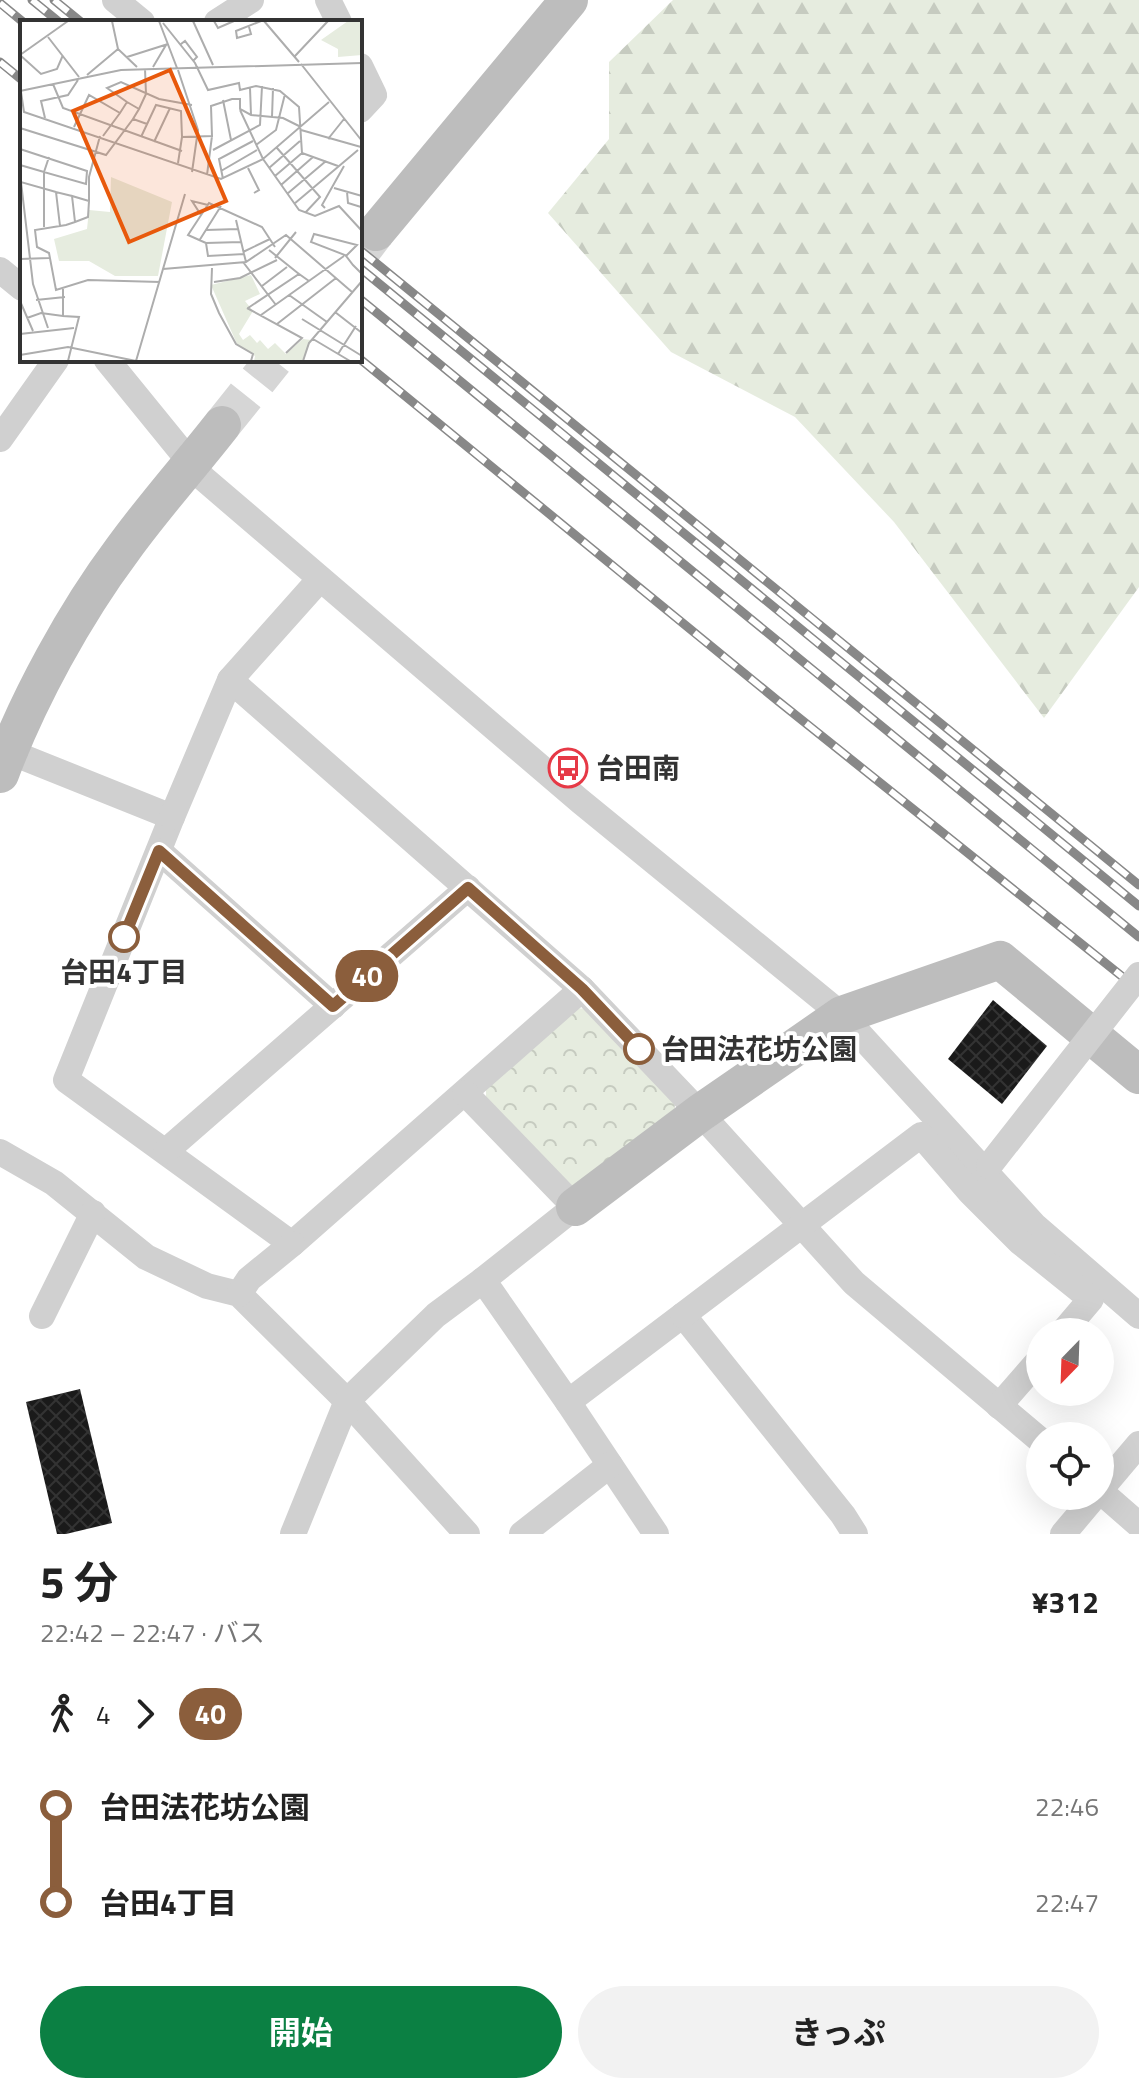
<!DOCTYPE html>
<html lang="ja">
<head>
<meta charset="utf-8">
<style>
  body { margin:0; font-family:"Titillium Web","Noto Sans JP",sans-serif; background:#f2f2f2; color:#222; height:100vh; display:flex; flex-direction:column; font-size:30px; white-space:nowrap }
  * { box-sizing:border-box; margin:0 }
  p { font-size:26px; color:#767676 }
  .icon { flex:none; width:44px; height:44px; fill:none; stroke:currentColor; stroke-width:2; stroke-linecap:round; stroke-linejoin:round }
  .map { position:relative; height:1534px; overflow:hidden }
  .sheet { display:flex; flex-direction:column; background:#fff; flex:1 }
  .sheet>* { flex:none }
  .badge { padding:0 16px; border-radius:26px; font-size:28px; line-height:52px }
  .needle { width:52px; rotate:203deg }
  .buttons { position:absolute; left:1026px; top:1318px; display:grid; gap:16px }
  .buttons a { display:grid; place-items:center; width:88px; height:88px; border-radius:50%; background:#fff; box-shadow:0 8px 32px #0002; font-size:40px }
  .map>.badge { position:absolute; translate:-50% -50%; box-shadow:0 0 0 4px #fff }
  .legs { display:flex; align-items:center; gap:12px; height:88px; padding:0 40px; font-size:26px }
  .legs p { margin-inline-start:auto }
  .head { display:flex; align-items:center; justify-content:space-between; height:136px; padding:0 40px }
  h1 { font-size:44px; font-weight:700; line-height:60px }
  .primary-button { display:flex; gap:16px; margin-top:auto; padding:16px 40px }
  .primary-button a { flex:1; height:92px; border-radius:48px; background:#0b8043; color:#fff; font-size:32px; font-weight:700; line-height:92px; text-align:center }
  .primary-button a+a { background:#f2f2f2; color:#222 }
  ul { padding:0 40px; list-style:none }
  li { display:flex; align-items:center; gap:28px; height:96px; font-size:30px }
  li i { display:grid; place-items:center; width:12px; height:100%; margin:0 10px; background:currentColor }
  li i::after { content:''; width:20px; height:20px; margin:-10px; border:6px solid; border-radius:50%; background:#fff }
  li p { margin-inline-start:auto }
  li:first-child i { background:linear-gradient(#0000 50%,currentColor 0) }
  li:last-child i { background:linear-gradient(currentColor 50%,#0000 0) }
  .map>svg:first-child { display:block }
  .forest { fill:url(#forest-firs) }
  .park { fill:url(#park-crowns) }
  .building { fill:url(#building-cross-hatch) }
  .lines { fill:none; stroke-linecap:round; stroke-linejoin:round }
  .secondary-tunnel { stroke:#d6d6d6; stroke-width:38; stroke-dasharray:38 19; stroke-linecap:butt }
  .street { stroke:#d0d0d0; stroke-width:26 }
  .secondary { stroke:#bdbdbd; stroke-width:38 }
  .rail-casing { stroke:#888; stroke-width:9 }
  .rail { stroke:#fff; stroke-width:6; stroke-dasharray:18; stroke-linecap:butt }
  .street-bridge { stroke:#d0d0d0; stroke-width:26 }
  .line-1-casing { stroke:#fff; stroke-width:18 }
  .line-1 { stroke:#8b5e3c; stroke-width:12 }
  .stop-1-dot { fill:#fff; stroke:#8b5e3c; stroke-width:4 }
  .labels { text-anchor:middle; stroke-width:8; stroke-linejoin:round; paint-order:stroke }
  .poi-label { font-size:28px; font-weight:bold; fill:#333; stroke:#fff; text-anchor:start }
  .stop-label { font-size:28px; font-weight:bold; fill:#333; stroke:#fff }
  .inset-road { fill:none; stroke:#adadad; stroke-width:2 }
  .view { fill:#e8590c; fill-opacity:0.15; stroke:#e8590c; stroke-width:4 }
  .inset-edge { fill:none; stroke:#333; stroke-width:4 }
</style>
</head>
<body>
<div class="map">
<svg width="1139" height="1534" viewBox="0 0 1139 1534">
  <defs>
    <pattern id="forest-firs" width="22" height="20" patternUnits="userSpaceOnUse" patternTransform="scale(2)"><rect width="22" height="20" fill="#e6ecdf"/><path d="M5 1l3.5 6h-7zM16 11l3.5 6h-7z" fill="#c6cbc0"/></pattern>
    <pattern id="park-crowns" width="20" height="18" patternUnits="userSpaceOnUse" patternTransform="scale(2)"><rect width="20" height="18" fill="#e6ecdf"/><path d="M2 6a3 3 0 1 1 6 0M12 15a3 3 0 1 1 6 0" fill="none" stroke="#c6cbc0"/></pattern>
    <pattern id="building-cross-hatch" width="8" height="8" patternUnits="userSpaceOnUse" patternTransform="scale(2)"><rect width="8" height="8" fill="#1a1a1a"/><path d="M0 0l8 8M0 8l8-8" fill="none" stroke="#333"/></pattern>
  </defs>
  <rect width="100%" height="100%" fill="#fff"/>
  <!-- forest -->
  <polygon class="forest" points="673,0 1139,0 1139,587 1044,718 894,522 795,417 671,352 548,213 609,139 609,62"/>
  <!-- park -->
  <polygon class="park" points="576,1008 588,1009 675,1104 674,1113 577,1188 568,1187 486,1097 486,1087"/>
  <!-- building -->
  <g class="building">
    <polygon points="993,1000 1047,1046 1002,1104 948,1059"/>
    <polygon points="80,1389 112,1523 66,1534 57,1534 26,1402"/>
  </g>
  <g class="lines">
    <!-- secondary-tunnel -->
    <g class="secondary-tunnel">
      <polyline points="360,253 376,232"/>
      <polyline points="222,425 274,360"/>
    </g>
    <!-- street -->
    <g class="street">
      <polyline points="115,0 142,22"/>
      <polyline points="328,0 339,22"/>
      <polyline points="217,22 251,0"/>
      <polyline points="360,66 374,95 360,110"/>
      <polyline points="0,270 22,288"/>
      <polyline points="107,360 203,478 580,801 842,1015 1034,1225 1139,1316"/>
      <polyline points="0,439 56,360"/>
      <polyline points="230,680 582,989 700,1113 854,1283 1040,1440"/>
      <polyline points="0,748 172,817 66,1080 292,1244 582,989"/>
      <polyline points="172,817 230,680 320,579"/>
      <polyline points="159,851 333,1006"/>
      <polyline points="465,1093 575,1207 483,1280 568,1402 683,1315 843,1515 855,1534"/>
      <polyline points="166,1151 468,888"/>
      <polyline points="0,1152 54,1183 146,1257 207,1286 239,1294 347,1401 467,1534"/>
      <polyline points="239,1294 249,1279 292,1244"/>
      <polyline points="683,1315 921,1135 970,1192 1020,1242 1091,1299 1063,1332"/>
      <polyline points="42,1316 93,1213"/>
      <polyline points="568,1402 656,1534"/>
      <polyline points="999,1406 1040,1359"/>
      <polyline points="1100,1490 1139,1444"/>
      <polyline points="1100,1491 1139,1525"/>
      <polyline points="293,1534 347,1401 436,1315 483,1280"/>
      <polyline points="522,1534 610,1465"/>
      <polyline points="1063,1534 1095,1496"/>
    </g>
    <!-- secondary -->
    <g class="secondary">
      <polyline points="376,232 569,0"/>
      <path d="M0 774C28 699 75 613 123 549 154 506 190 466 222 425"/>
      <polyline points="575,1207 700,1113 842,1015 1000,960 1139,1075"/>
    </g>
    <defs>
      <g id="rail">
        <polyline points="32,0 59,22"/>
        <polyline points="54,0 81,22"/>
        <polyline points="0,3 23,22"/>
        <polyline points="0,62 22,80"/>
        <polyline points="360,250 1139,885"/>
        <polyline points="360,268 1139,906"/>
        <polyline points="360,299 1139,937"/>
        <polyline points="360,359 778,701 1139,990"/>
      </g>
    </defs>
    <!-- rail casing -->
    <use href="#rail" class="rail-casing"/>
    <!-- rail -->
    <use href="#rail" class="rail"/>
    <!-- street-bridge -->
    <polyline class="street-bridge" points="989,1166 1139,975"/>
  </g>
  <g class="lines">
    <defs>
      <polyline id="line-1" points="124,937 159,851 333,1006 468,888 582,989 639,1049"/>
    </defs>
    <!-- line-1 casing -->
    <use href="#line-1" class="line-1-casing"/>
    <!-- line-1 -->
    <use href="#line-1" class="line-1"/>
  </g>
  <!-- icons -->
  <defs>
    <symbol id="bus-ring" viewBox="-11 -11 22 22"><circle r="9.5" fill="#fff" stroke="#e63946" stroke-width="1.5"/><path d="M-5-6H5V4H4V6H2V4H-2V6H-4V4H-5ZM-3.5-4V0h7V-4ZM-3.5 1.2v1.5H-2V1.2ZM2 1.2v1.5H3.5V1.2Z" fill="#e63946"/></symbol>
  </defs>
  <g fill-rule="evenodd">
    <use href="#bus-ring" x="546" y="746" width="44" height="44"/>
  </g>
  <!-- markers -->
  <g class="stop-1-dot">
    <circle cx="124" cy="937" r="14"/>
    <circle cx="639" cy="1049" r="14"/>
  </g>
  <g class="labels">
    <!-- poi labels -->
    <g class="poi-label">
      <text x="596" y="778">台田南</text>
    </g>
    <!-- stop labels -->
    <g class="stop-label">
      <text x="124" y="982">台田4丁目</text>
      <text x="661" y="1059" text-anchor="start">台田法花坊公園</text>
    </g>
  </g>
  <!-- overview -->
  <g transform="translate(20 20)">
    <rect width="342" height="342" fill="#fff"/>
    <path d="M328 1H342V35L318 37V29L301 20ZM91 157 152 182 138 256H95L69 241H39L34 219 67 209 69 190 90 192ZM231 255 240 274 225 281 233 291 219 314 223 320 230 315 237 323 240 320 248 329 255 323 266 334 283 319 291 320 282 341H234L235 336 217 324 191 265Z" fill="#e6ecdf"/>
    <path class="inset-road" d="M92 1 98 29 117 47M139 1 157 48M173 1 193 45M194 1 198 8 214 1M244 1 279 42M143 3 175 43 188 70 219 63 220 70 236 66 260 71 279 87 282 133 318 146M229 7 231 14 217 18 216 11 241 1M28 17 59 57M161 24 165 21 177 37 173 41M0 35 21 54 37 49 43 35M0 35 48 1M275 36 308 1M107 37 148 24M281 44 342 121M133 47 146 25M158 50 178 110 172 152M67 55 98 29M33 64 43 88 162 131M230 68 231 95M0 71 101 50 342 43M1 72 4 92 201 159 243 139 279 190 295 196 319 186 342 211M203 80 211 120M107 82 87 68 101 62 139 79 172 85M119 89 126 74 125 49M220 90 243 139 309 82M252 97 253 68M25 98 21 81 48 75 58 60M54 107 69 75 100 93 107 82 119 89 113 99 127 104M0 108 86 135 113 99M281 110 341 127M83 116 100 93M121 117 136 85 161 91 162 117 192 116 191 86 212 79H220V89L231 95 263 98 281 107M308 119 324 99M134 122 150 88M236 125 256 110 265 74M257 128 300 177 285 193M0 129 67 151 66 164 24 152V207M193 130 240 105 242 66M158 143 162 117M0 145 24 152 29 137M228 148 239 170 234 173M249 148 280 121M201 151 237 130M187 155 192 116M255 156 282 133M203 159 199 139 233 121M261 165 293 137M314 168 342 176M327 172 328 183 341 187M267 174 306 141M69 181V157L80 116M274 184 338 130M305 188 302 185 324 146M181 195 172 181 188 185M216 200 224 234M55 202 52 176 69 181 68 197 55 202 46 205 15 210 17 227 29 233 36 270 68 260 140 262M40 206 36 172 52 176M186 210 218 209M179 221 201 186M186 223 221 222M249 230 279 254M223 232 250 219M326 236 337 225 294 214 291 222 325 235 326 236 333 245 342 254M255 238 276 212M0 239 29 238M223 242 256 285M226 242 224 234 188 236 186 223 168 215 189 183 242 207 255 227M192 248 191 274 199 293 216 324 233 334 231 341M143 249 226 242 266 215 332 272M194 262 220 258 257 240M242 266 267 247M43 269V296L59 297 48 341M269 275 307 302M16 280 45 277M0 281 13 311M227 288 282 318 266 333M228 288 279 254 289 261M315 292 342 313M241 295 324 236M7 298 21 293 43 296M282 299 342 336M257 304 316 258M28 308 13 264 1 162 36 172M0 314 54 308M293 319 330 341M318 334 336 306M0 335 48 327 116 341M116 341 165 174M283 341 289 323 342 261"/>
    <path class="view" d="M150 50 206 181 109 222 53 91Z"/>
    <rect width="342" height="342" class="inset-edge"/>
  </g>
</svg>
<div class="buttons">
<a><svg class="needle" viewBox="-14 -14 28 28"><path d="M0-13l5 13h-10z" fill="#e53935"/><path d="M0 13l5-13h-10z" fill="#767676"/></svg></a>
<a><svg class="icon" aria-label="locate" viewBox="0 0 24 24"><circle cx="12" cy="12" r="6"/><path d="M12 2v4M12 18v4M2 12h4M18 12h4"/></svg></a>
</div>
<b class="badge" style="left:367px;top:976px;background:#8b5e3c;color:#fff">40</b>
</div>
<section class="sheet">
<div class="head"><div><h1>5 分</h1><p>22:42 – 22:47 · バス</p></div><b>¥312</b></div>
<div class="legs"><svg class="icon" aria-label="walk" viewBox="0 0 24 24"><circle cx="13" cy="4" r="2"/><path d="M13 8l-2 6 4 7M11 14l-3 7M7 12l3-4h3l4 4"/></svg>4<svg class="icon" aria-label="forward" viewBox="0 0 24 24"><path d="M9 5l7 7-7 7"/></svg><b class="badge" style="background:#8b5e3c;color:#fff">40</b></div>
<ul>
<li><i style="color:#8b5e3c"></i><b>台田法花坊公園</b><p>22:46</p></li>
<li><i style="color:#8b5e3c"></i><b>台田4丁目</b><p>22:47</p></li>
</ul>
<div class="primary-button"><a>開始</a><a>きっぷ</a></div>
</section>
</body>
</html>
